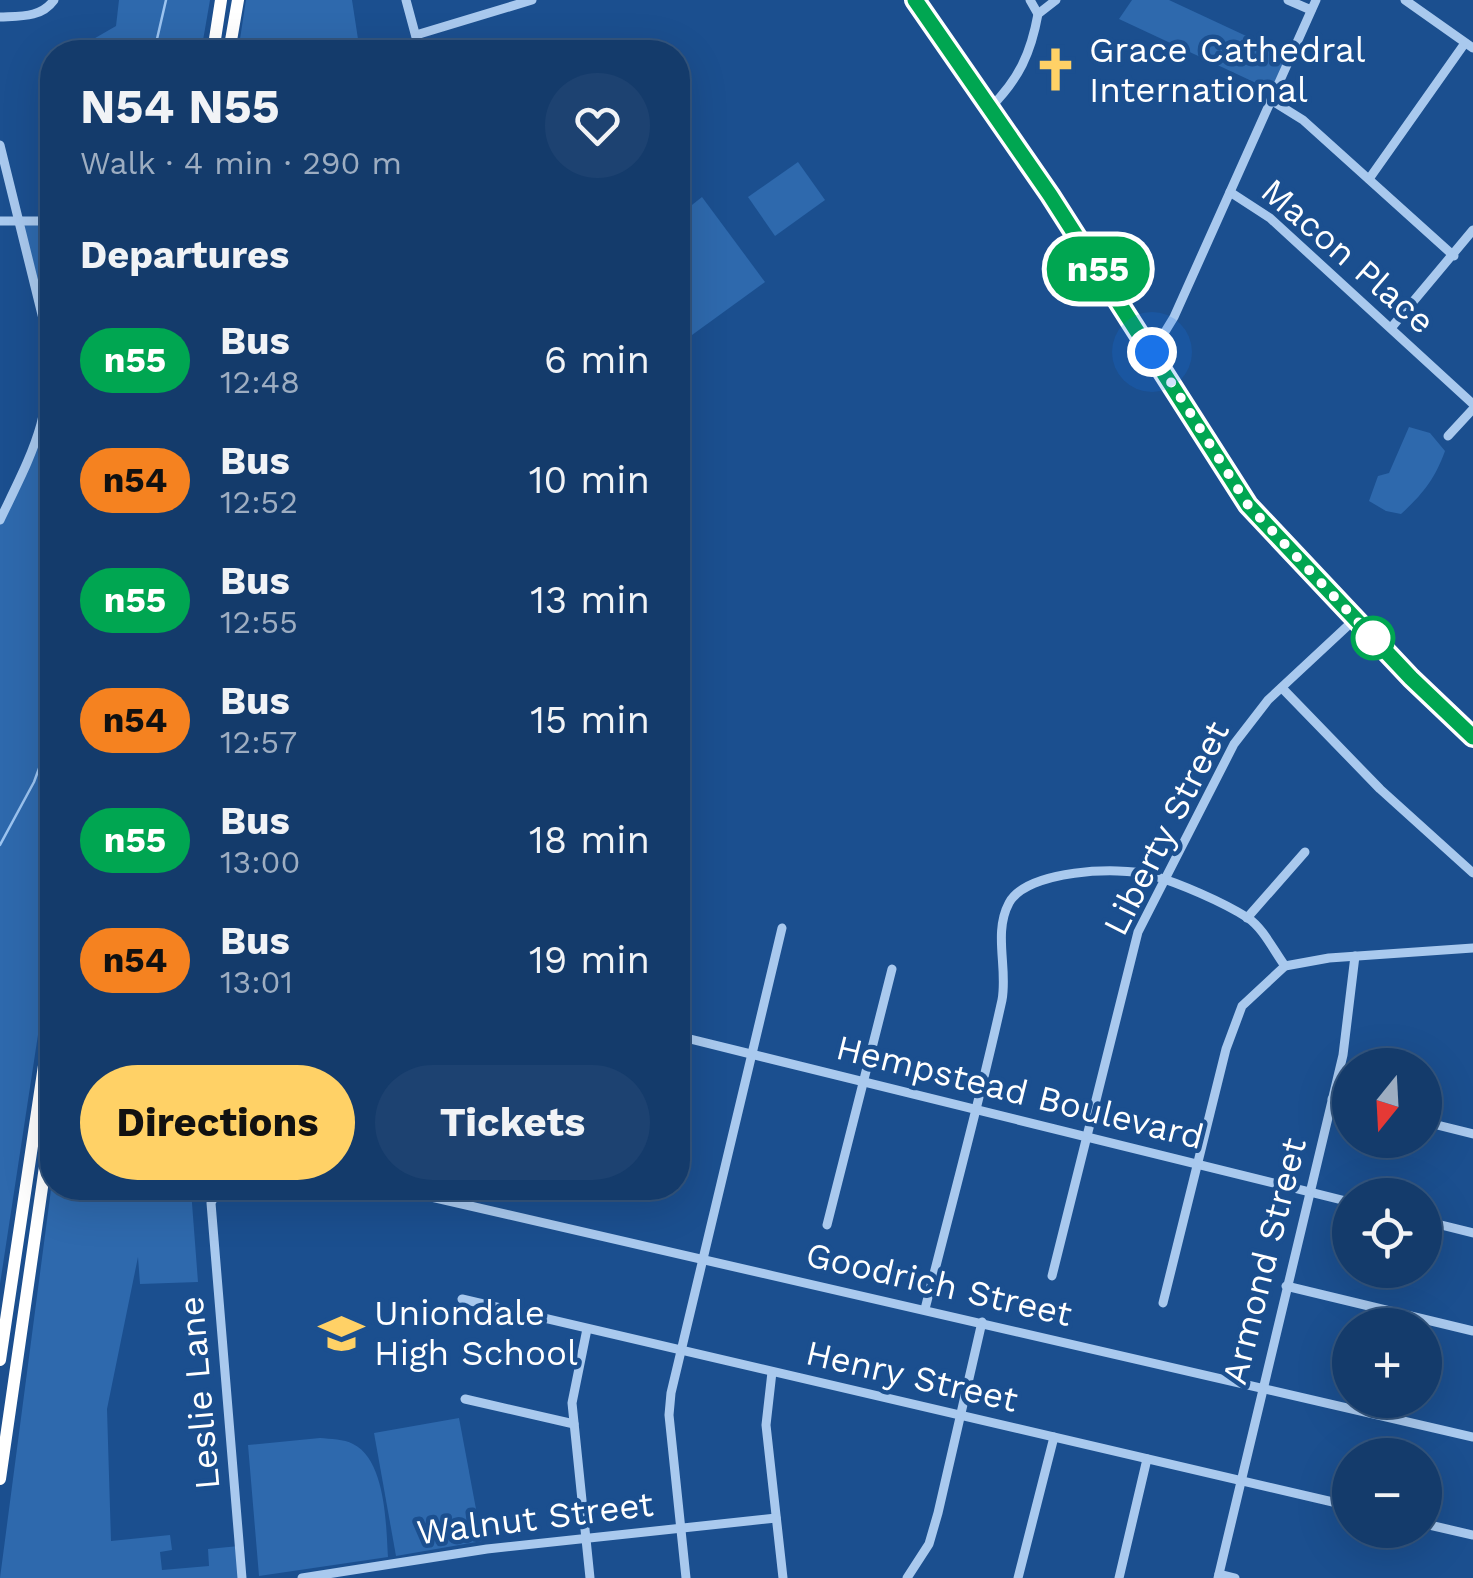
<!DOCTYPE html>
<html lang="en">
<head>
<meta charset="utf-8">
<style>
  body { margin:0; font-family:"Work Sans",sans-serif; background:#1d4271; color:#f1f3f6; height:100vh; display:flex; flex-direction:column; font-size:38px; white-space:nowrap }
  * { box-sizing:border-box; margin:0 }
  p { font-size:32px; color:#9dadc1 }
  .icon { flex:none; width:55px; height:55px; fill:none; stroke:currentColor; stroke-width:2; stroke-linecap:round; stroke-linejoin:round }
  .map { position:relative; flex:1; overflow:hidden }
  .details { position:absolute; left:40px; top:40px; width:650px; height:1160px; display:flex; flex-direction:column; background:#143b6b; border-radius:40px; box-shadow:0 10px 40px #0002,0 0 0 2px #33557e }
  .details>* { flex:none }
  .badge { padding:0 20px; border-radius:32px; font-size:35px; line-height:65px }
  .needle { width:65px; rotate:198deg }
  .controls { position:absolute; left:1332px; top:1048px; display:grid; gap:20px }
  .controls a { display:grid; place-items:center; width:110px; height:110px; border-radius:50%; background:#143b6b; box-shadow:0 10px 40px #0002,0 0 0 2px #33557e; font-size:50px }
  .you { position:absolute; width:50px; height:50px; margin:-25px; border:8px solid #fff; border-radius:50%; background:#1a73e8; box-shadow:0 0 0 15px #1a73e833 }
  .map>.badge { position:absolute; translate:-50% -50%; box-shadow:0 0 0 5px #fff }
  h2 { padding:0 40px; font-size:38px; line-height:90px }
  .round { display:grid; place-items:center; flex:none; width:105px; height:105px; border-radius:52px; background:#1d4271 }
  .head { display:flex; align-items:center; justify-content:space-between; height:170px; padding:0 40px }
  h1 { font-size:48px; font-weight:700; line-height:75px }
  .primary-button { display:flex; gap:20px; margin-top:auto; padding:20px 40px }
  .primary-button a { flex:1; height:115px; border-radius:60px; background:#ffd166; color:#111; font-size:40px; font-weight:700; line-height:115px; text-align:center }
  .primary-button a+a { background:#1d4271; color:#f1f3f6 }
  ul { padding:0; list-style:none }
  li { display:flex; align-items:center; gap:30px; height:120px; padding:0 40px }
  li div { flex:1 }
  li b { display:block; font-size:38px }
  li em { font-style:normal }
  li .badge { min-width:110px; font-weight:700; text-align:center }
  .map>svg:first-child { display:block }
  .green { fill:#2e69ad }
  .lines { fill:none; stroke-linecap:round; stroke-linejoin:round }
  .stream { stroke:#9cc4f0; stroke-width:2.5 }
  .minor { stroke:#a9c9ee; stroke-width:9 }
  .major { stroke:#f0f6ff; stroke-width:10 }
  .highway { stroke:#fff; stroke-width:12 }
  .line-casing { stroke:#fff; stroke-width:22 }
  .line { stroke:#00a651; stroke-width:15 }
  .walk { stroke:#fff; stroke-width:10; stroke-dasharray:0 18 }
  .stop-dot { fill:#fff; stroke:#00a651; stroke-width:5 }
  .labels { text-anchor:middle; stroke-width:9; stroke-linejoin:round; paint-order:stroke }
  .poi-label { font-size:35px; fill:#fff; stroke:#1b4f8f; text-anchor:start }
  .street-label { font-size:35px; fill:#fff; stroke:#1b4f8f }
</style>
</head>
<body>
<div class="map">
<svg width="1473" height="1578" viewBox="0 0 1473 1578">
  <rect width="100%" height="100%" fill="#1b4f8f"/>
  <!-- green -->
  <g class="green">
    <polygon points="119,0 210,0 201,52 71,52 116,26"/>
    <polygon points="246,0 352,0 360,52 238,52"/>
    <polygon points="1132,0 1169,0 1291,57 1275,92 1119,19"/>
    <polygon points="798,162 825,200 775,236 748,197"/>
    <polygon points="702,197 765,282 692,335 678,316 678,216"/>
    <polygon points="20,221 52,221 52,943 0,1284 0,520 35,446 50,365"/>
    <path d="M1409 427 1430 433 1445 451C1435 479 1422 495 1401 514L1386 511 1369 501 1378 476 1389 473Z"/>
    <polygon points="52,1182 52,1188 152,1188 151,1193 191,1190 198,1282 140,1284 138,1257 107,1409 111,1541 170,1535 172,1550 160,1552 162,1570 209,1566 208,1549 239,1546 242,1578 0,1578"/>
    <polygon points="459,1418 482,1541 396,1556 374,1433"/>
    <path d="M320 1438C330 1439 344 1439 353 1444 386 1460 386 1526 388 1557L259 1576 248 1445Z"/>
  </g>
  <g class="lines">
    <!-- stream -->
    <g class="stream">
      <polyline points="154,52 166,0"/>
      <polyline points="0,845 34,782 52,733"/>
    </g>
    <!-- minor -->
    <g class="minor">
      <polyline points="406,0 420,52"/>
      <polyline points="1030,0 1038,14"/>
      <polyline points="1288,0 1311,10"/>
      <polyline points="1405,0 1473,48"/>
      <path d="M0 17C20 16 41 18 54 0"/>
      <polyline points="416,35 532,0"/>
      <polyline points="1271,100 1303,120 1454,256"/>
      <path d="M990 108C1019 79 1031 53 1038 14L1056 0"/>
      <path d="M0 145 47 335C55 414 33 451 0 520"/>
      <polyline points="1369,179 1465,43"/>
      <polyline points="1230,192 1270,218 1473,404"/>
      <polyline points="0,221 52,221"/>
      <polyline points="1391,328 1473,230"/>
      <polyline points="1152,353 1174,317 1316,0"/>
      <polyline points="1448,436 1473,409"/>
      <polyline points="1282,688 1380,789 1473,873"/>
      <polyline points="1247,918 1305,852"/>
      <polyline points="678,1036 1350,1202"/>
      <polyline points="1332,1099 1350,1104"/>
      <polyline points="1425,1122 1473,1134"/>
      <polyline points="219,1188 211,1203 242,1578"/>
      <polyline points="392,1188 1473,1437"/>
      <polyline points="1425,1221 1473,1233"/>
      <polyline points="827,1225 892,969"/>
      <polyline points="1052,1276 1138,932 1234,744 1268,700 1355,619"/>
      <polyline points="1286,1286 1473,1331"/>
      <polyline points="462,1299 1350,1506"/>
      <polyline points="1163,1303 1226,1049 1242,1006 1285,966 1329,958 1473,948"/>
      <path d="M925 1309C951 1206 979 1104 1002 1000 1008 968 993 933 1009 903 1027 870 1118 866 1151 875 1179 883 1223 902 1248 918 1263 928 1274 951 1285 966"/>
      <polyline points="587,1329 572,1403 590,1578"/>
      <polyline points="772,1372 766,1425 783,1578"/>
      <polyline points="465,1399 574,1424"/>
      <polyline points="1425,1524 1473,1535"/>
      <polyline points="1219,1574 1235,1578"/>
      <polyline points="302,1578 487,1549 776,1518"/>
      <polyline points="686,1578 669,1415 671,1393 782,928"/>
      <polyline points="907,1578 929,1544 938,1513 982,1322"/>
      <polyline points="1018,1578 1054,1437"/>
      <polyline points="1119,1578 1147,1459"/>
      <polyline points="1218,1578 1343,1055 1355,956"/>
    </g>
    <!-- major -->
    <polyline class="major" points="915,0 1051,195 1248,505 1411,678 1473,737"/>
    <!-- highway -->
    <g class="highway">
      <polyline points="213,52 221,0"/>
      <polyline points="229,52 238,0"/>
      <polyline points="0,1360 52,1012"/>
      <polyline points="0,1479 52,1118"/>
    </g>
  </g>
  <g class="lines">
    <defs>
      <polyline id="line" points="915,0 1050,195 1248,505 1411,678 1473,737"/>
    </defs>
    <!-- line casing -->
    <use href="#line" class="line-casing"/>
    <!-- line -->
    <use href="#line" class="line"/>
    <!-- walk -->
    <polyline class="walk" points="1152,352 1248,505 1373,638"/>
  </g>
  <!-- icons -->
  <defs>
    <symbol id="church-bare" viewBox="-9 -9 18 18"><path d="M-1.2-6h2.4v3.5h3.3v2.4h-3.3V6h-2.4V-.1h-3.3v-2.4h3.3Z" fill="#ffd166" stroke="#1b4f8f" stroke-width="2.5" paint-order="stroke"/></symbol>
    <symbol id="school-bare" viewBox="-9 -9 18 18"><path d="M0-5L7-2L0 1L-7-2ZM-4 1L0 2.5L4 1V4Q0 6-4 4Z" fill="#ffd166" stroke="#1b4f8f" stroke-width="2.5" paint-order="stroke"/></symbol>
  </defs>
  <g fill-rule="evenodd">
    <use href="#church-bare" x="1024" y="38" width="63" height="63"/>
    <use href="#school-bare" x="310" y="1302" width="63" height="63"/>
  </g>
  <!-- markers -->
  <circle class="stop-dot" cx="1373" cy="638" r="20"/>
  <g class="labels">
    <!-- poi labels -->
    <g class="poi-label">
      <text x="1089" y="62">Grace Cathedral<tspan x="1089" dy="40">International</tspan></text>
      <text x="374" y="1325">Uniondale<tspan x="374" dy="40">High School</tspan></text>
    </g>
    <!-- street labels -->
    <g class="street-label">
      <text transform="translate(1348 256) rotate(41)" y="12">Macon Place</text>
      <text transform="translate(1166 828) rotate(-63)" y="12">Liberty Street</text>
      <text transform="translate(1020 1092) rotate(14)" y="12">Hempstead Boulevard</text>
      <text transform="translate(1264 1261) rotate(-76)" y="12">Armond Street</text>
      <text transform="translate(939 1284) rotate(13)" y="12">Goodrich Street</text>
      <text transform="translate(912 1376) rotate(13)" y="12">Henry Street</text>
      <text transform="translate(199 1393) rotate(-95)" y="12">Leslie Lane</text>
      <text transform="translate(535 1518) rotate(-7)" y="12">Walnut Street</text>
    </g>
  </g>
</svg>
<div class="controls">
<a><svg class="needle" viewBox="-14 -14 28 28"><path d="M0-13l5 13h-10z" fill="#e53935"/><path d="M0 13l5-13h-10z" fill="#9dadc1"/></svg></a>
<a><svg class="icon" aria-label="locate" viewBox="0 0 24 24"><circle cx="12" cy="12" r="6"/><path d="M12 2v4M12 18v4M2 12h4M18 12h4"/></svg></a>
<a>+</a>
<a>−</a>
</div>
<div class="you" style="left:1152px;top:352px"></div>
<b class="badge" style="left:1098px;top:269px;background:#00a651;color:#fff">n55</b>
<section class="details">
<div class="head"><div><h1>N54 N55</h1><p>Walk · 4 min · 290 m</p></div><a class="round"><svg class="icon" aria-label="heart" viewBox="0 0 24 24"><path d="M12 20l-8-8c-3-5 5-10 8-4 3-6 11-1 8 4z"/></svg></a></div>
<h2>Departures</h2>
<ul>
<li><span class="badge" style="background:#00a651;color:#fff">n55</span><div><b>Bus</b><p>12:48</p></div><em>6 min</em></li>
<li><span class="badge" style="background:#f58220;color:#111">n54</span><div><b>Bus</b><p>12:52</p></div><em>10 min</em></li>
<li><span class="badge" style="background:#00a651;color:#fff">n55</span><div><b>Bus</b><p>12:55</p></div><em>13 min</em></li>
<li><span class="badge" style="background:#f58220;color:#111">n54</span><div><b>Bus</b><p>12:57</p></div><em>15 min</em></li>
<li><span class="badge" style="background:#00a651;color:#fff">n55</span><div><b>Bus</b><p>13:00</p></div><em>18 min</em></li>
<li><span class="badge" style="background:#f58220;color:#111">n54</span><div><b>Bus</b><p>13:01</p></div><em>19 min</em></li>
</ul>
<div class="primary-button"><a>Directions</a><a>Tickets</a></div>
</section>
</div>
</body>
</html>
